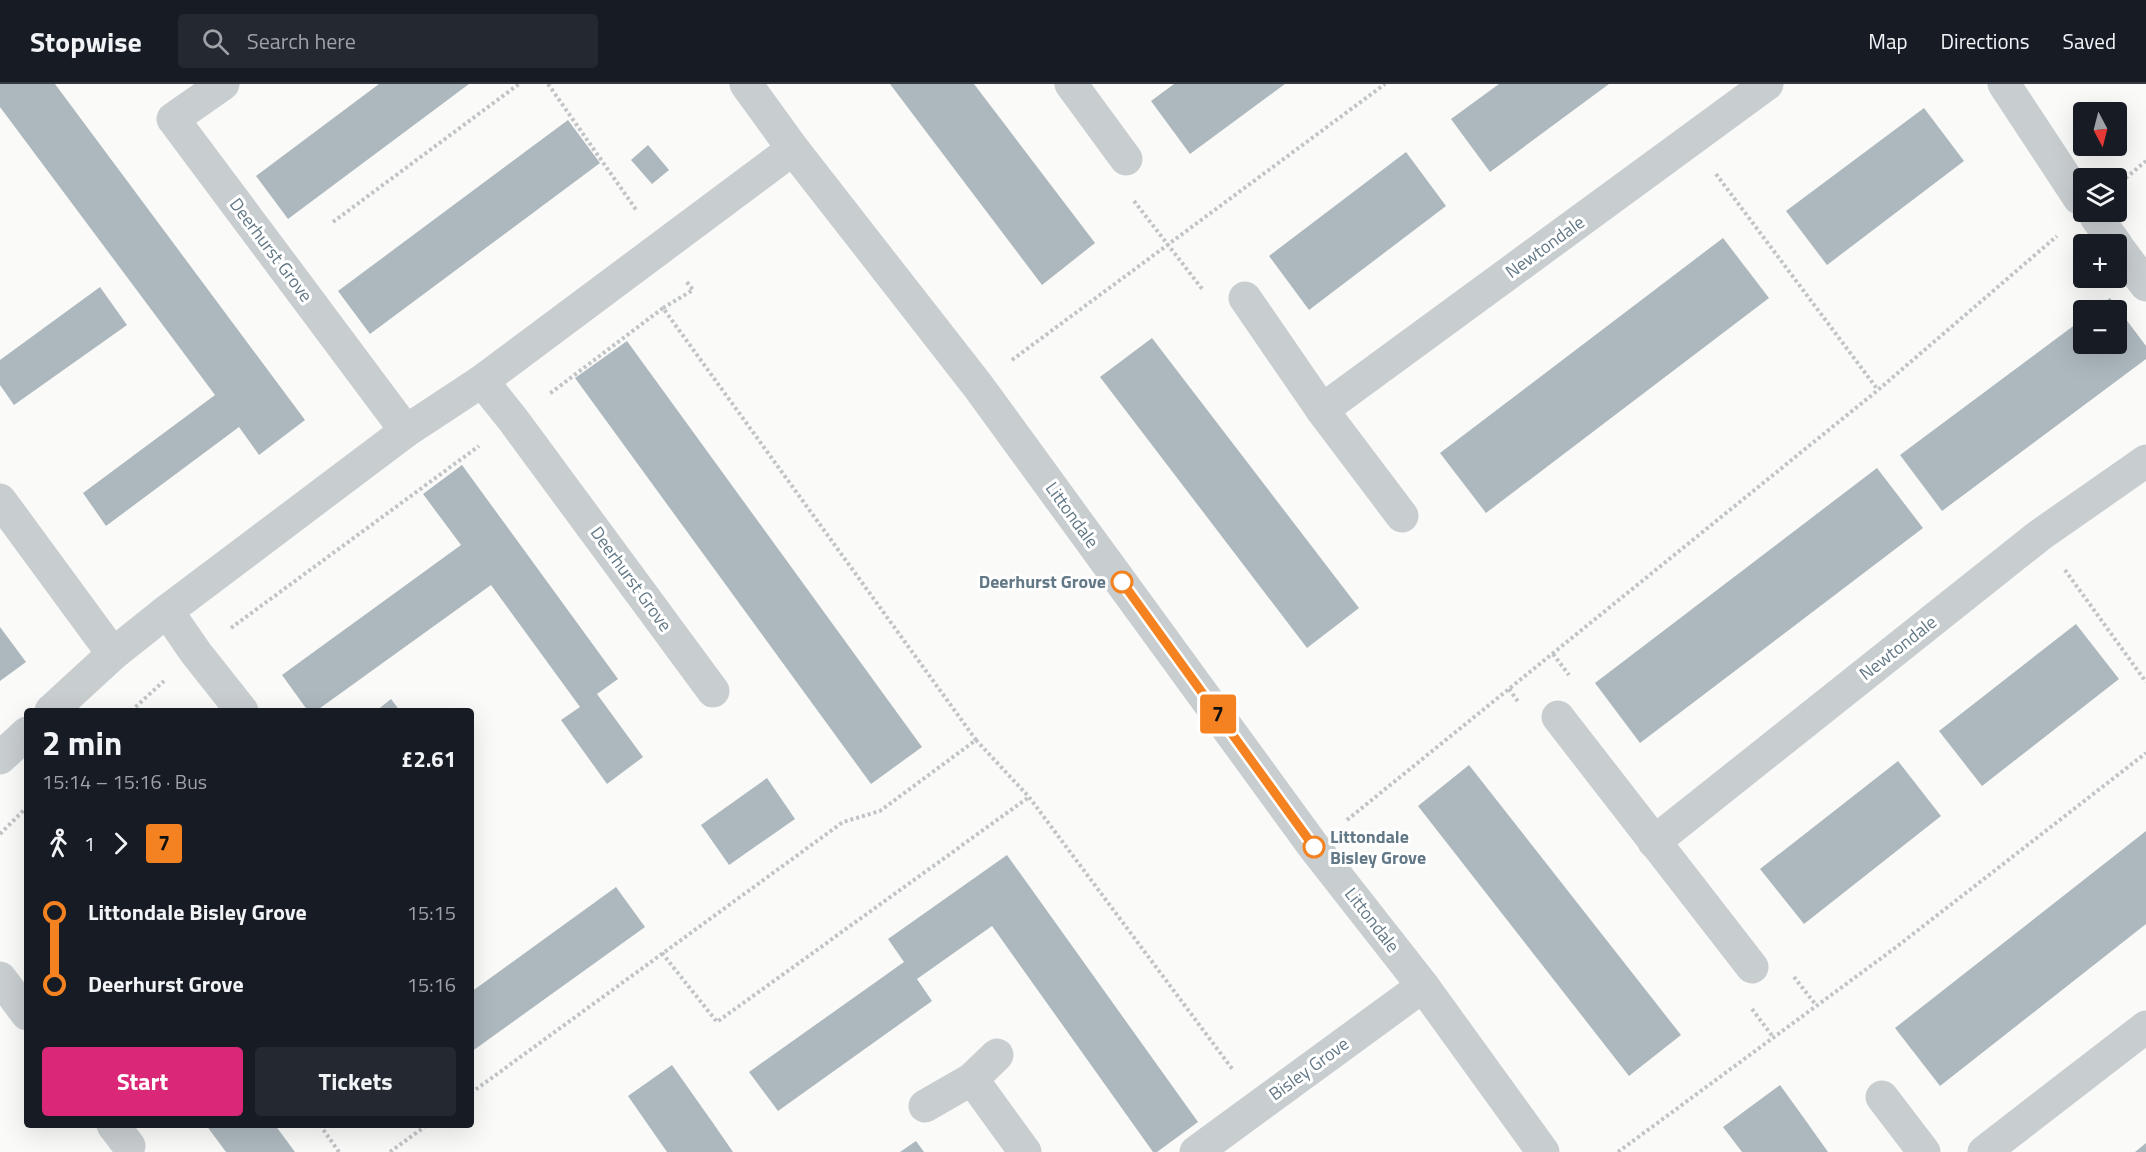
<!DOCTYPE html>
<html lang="en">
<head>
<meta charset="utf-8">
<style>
  body { margin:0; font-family:"Titillium Web",sans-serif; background:#242831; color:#f1f3f6; height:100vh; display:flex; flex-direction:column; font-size:22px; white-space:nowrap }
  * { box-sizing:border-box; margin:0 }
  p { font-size:20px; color:#9ea1a6 }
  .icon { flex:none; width:33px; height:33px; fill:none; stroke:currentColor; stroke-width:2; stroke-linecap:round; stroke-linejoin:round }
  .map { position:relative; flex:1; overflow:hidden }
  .side { position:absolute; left:24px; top:624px; width:450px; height:420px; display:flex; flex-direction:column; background:#171b24; border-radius:6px; box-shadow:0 6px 24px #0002 }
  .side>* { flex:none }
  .badge { padding:0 12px; border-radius:4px; font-size:21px; line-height:39px }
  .needle { width:39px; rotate:173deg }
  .controls { position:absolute; left:2073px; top:18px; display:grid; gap:12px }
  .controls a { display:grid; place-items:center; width:54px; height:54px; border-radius:6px; background:#171b24; box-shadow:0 6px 24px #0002; font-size:30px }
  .map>.badge { position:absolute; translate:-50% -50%; box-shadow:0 0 0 3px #fff }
  .legs { display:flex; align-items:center; gap:9px; height:66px; padding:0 18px; font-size:20px }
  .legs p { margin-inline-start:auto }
  .overview { display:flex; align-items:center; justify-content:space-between; height:102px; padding:0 18px }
  h1 { font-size:33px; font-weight:700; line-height:45px }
  .button { display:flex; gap:12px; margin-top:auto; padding:12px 18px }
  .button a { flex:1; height:69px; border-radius:6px; background:#db2777; color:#fff; font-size:24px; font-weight:700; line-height:69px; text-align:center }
  .button a+a { background:#242831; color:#f1f3f6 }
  ul { padding:0 18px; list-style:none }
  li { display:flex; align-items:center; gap:21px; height:72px; font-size:22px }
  li i { display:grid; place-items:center; width:9px; height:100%; margin:0 8px; background:currentColor }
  li i::after { content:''; width:15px; height:15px; margin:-8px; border:4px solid; border-radius:50%; background:#171b24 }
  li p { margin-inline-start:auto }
  li:first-child i { background:linear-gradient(#0000 50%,currentColor 0) }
  li:last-child i { background:linear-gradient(currentColor 50%,#0000 0) }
  header { display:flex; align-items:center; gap:36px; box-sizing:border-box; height:84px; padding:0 30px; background:#171b24; border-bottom:2px solid #363941 }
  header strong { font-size:28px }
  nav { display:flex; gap:33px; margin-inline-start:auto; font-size:21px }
  .search { width:420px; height:54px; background:#242831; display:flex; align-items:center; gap:15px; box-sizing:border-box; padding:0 21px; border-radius:6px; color:#9ea1a6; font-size:22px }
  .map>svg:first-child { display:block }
  .building { fill:#adb8be }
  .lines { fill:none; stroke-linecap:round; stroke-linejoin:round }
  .path { stroke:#c1c4c6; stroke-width:4; stroke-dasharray:3 3; stroke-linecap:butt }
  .street { stroke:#c8cdd0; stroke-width:33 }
  .line-1-casing { stroke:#fff; stroke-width:14 }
  .line-1 { stroke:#f58220; stroke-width:9 }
  .stop-1-dot { fill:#fff; stroke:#f58220; stroke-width:3 }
  .labels { text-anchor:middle; stroke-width:6; stroke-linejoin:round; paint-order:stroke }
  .street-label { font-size:18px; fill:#627886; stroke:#fff }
  .stop-label { font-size:18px; font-weight:bold; fill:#627886; stroke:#fff; text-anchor:end }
</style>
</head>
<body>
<header>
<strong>Stopwise</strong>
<div class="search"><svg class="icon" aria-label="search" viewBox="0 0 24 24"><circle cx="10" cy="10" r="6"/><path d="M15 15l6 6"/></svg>Search here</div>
<nav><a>Map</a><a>Directions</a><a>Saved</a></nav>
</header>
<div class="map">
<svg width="2146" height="1068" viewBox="0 0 2146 1068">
  <rect width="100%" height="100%" fill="#fafaf8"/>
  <!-- building -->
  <g class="building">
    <polygon points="0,0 55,0 305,336 259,371 239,343 106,442 83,409 215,311 0,23"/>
    <polygon points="379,0 469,0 288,135 256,92"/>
    <polygon points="890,0 974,0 1095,159 1042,201"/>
    <polygon points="1174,0 1285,0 1190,70 1151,17"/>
    <polygon points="1499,0 1609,0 1490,88 1451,35"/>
    <polygon points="1924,24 1964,77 1827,181 1786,127"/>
    <polygon points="568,36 600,79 370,250 338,207"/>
    <polygon points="648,61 669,86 652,100 631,76"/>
    <polygon points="1406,68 1446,122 1309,226 1269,172"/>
    <polygon points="1723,154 1769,214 1486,429 1440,369"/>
    <polygon points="100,203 127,241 14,321 0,301 0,276"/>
    <polygon points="2110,214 2146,262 2146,275 1942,427 1900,371 2084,234 2084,260 2116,260 2116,226 2093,226"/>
    <polygon points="1152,254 1359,524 1307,564 1100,293"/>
    <polygon points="627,257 922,663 871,700 575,294"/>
    <polygon points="462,381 618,595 597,610 643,673 607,700 561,636 580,623 491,501 316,627 308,627 282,591 461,461 423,410"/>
    <polygon points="1877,384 1923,444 1640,659 1595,599"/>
    <polygon points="2076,540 2119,595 1982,702 1939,647"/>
    <polygon points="0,543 26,578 0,597"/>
    <polygon points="391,615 400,627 376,627"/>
    <polygon points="1898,677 1941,732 1804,840 1760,785"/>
    <polygon points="1469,681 1681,951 1629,992 1418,722"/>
    <polygon points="767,694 795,735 729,781 701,741"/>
    <polygon points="2146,747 2146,840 1940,1002 1895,944"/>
    <polygon points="1007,771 1198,1038 1157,1068 1153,1068 992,842 917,895 932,917 778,1027 749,988 904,878 888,855"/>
    <polygon points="616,803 645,843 471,968 471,908"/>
    <polygon points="672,981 713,1039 733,1068 667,1068 628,1012"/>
    <polygon points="1780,1001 1806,1037 1828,1068 1742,1068 1723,1043"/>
    <polygon points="206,1041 275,1041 295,1068 226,1068"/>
    <polygon points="916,1057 924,1068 900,1068"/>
    <polygon points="2146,1059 2146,1068 2135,1068"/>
  </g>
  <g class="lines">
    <!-- path -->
    <g class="path">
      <polyline points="548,0 637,127"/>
      <polyline points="1716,90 1878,306"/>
      <polyline points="2121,98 2146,77"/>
      <polyline points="1134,117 1203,206"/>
      <polyline points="333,138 519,0"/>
      <polyline points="663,224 693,206 686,197"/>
      <polyline points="1012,276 1385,0"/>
      <polyline points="2065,486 2146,598"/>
      <polyline points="231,544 479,362"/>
      <polyline points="1553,570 1569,591"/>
      <polyline points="1509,605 1519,619"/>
      <polyline points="131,627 164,597"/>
      <polyline points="976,656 1029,713 1233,986"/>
      <polyline points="1347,736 1878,306 2057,152"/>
      <polyline points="0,750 27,723"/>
      <polyline points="662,869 717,938 1029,713"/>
      <polyline points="1794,893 1816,921"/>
      <polyline points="1752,925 1773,953"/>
      <polyline points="471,1009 843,738 880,727 976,656 663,224 548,311"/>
      <polyline points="320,1041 339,1068"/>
      <polyline points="390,1068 427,1041"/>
      <polyline points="1618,1068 1895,864 2146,669"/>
    </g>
    <!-- street -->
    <g class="street">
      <polyline points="223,0 173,35 406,347"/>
      <polyline points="746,0 793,65 978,302 1314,763 1423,902 1543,1068"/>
      <polyline points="1071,0 1126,75"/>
      <polyline points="2004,0 2079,114"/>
      <polyline points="2096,133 2116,160"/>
      <polyline points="2116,161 2146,201"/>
      <polyline points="1245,214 1322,326 1402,432"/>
      <polyline points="482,297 514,337 713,607"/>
      <polyline points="1322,326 1767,0"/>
      <polyline points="0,416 113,570"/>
      <polyline points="167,527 196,569 242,627"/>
      <polyline points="51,627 113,570 167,527 406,347 482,297 793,65"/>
      <polyline points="1558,633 1752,883"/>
      <polyline points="0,674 27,649"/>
      <polyline points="1654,758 2040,451 2146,377"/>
      <polyline points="0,894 27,930"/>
      <polyline points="972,995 1025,1068"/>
      <polyline points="1882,1013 1924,1068"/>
      <polyline points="925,1022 972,995 997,971"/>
      <polyline points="113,1041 129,1062"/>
      <polyline points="1196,1068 1423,902"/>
      <polyline points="1984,1068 2146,943"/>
    </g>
  </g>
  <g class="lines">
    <defs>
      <polyline id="line-1" points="1122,498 1314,763"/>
    </defs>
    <!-- line-1 casing -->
    <use href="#line-1" class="line-1-casing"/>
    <!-- line-1 -->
    <use href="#line-1" class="line-1"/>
  </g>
  <!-- markers -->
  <g class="stop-1-dot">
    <circle cx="1122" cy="498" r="10"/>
    <circle cx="1314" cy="763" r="10"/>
  </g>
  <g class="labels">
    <!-- street labels -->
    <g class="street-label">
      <text transform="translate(1545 163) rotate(-36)" y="6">Newtondale</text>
      <text transform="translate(271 166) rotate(53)" y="6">Deerhurst Grove</text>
      <text transform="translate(1072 431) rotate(54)" y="6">Littondale</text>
      <text transform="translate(631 495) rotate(54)" y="6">Deerhurst Grove</text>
      <text transform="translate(1898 564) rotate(-38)" y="6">Newtondale</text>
      <text transform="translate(1372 836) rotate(52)" y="6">Littondale</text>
      <text transform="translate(1309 985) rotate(-36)" y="6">Bisley Grove</text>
    </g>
    <!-- stop labels -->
    <g class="stop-label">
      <text x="1106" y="504">Deerhurst Grove</text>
      <text x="1330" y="759" text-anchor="start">Littondale<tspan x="1330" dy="21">Bisley Grove</tspan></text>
    </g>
  </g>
</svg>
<div class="controls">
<a><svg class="needle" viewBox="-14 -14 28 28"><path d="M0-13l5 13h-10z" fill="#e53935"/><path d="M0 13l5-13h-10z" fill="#9ea1a6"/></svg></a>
<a><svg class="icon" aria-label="layers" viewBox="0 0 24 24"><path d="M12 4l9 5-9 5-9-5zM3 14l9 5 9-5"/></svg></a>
<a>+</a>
<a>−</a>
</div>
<b class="badge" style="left:1218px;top:630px;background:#f58220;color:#111">7</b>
<section class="side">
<div class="overview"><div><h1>2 min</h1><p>15:14 – 15:16 · Bus</p></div><b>£2.61</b></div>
<div class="legs"><svg class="icon" aria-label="walk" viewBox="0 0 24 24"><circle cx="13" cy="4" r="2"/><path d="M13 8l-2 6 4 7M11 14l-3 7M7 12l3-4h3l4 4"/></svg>1<svg class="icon" aria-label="forward" viewBox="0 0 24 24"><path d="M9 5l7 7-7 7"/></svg><b class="badge" style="background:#f58220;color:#111">7</b></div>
<ul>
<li><i style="color:#f58220"></i><b>Littondale Bisley Grove</b><p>15:15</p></li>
<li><i style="color:#f58220"></i><b>Deerhurst Grove</b><p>15:16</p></li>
</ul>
<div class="button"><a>Start</a><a>Tickets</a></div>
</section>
</div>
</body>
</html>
